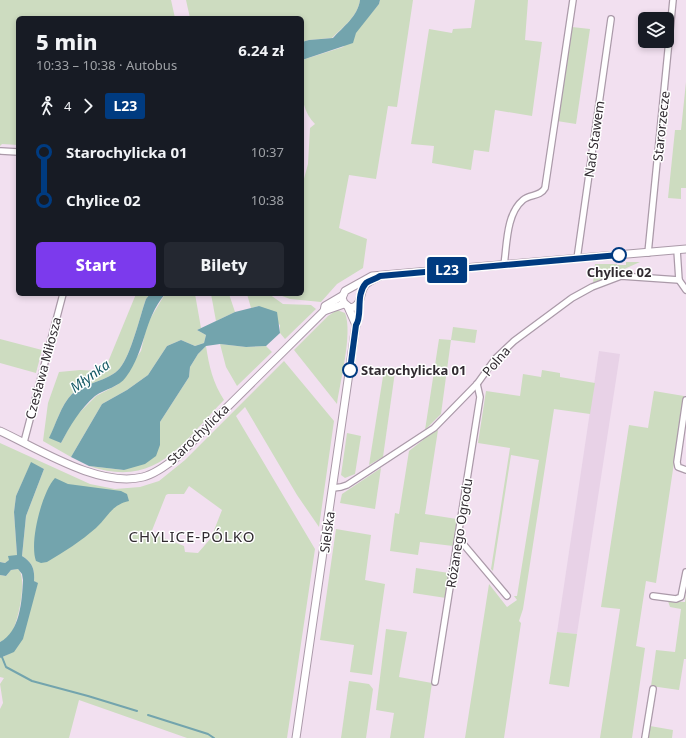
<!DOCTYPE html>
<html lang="pl">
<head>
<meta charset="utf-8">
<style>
  body { margin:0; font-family:"Noto Sans",sans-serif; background:#242831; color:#f1f3f6; height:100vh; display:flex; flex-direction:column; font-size:15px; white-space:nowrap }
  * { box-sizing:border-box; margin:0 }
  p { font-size:13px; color:#9ea1a6 }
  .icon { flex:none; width:22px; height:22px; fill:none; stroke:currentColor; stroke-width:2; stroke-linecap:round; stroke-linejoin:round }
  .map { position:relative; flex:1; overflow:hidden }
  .side { position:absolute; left:16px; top:16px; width:288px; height:280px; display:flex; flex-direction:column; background:#171b24; border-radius:6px; box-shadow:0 2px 6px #0003 }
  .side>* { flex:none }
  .badge { padding:0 8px; border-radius:3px; font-size:14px; line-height:26px }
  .buttons { position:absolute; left:638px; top:12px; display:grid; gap:8px }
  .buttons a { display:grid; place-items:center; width:36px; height:36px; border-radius:6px; background:#171b24; box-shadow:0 2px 6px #0003; font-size:20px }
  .map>.badge { position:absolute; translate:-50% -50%; box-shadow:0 0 0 2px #fff }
  .legs { display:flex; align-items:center; gap:6px; height:44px; padding:0 20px; font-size:13px }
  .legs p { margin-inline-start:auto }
  .overview { display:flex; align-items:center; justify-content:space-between; height:68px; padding:0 20px }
  h1 { font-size:22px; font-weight:800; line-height:30px }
  .button { display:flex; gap:8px; margin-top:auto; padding:8px 20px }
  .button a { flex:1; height:46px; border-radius:6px; background:#7c3aed; color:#fff; font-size:16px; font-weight:800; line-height:46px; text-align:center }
  .button a+a { background:#242831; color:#f1f3f6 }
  ul { padding:0 20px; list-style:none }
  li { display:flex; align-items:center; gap:14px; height:48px; font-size:15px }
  li i { display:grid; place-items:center; width:6px; height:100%; margin:0 5px; background:currentColor }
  li i::after { content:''; width:10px; height:10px; margin:-5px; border:3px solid; border-radius:50%; background:#171b24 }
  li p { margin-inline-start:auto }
  li:first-child i { background:linear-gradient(#0000 50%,currentColor 0) }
  li:last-child i { background:linear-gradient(currentColor 50%,#0000 0) }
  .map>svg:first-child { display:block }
  .built { fill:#e8d2e7 }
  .green { fill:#cddcc0; fill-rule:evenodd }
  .water { fill:#73a4ad }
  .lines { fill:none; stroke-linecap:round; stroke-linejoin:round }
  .stream { stroke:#73a4ad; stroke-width:2 }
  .minor-casing { stroke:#ab9aa9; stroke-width:8 }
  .tertiary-casing { stroke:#ab9aa9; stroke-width:9 }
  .minor { stroke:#fff; stroke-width:5.5 }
  .tertiary { stroke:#fff; stroke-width:7 }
  .line-1-casing { stroke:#fff; stroke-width:9 }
  .line-1 { stroke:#003b80; stroke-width:6 }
  .stop-1-dot { fill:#fff; stroke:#003b80; stroke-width:2 }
  .labels { text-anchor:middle; stroke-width:3; stroke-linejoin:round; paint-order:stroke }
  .street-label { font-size:13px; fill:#312b31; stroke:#fff }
  .stop-label { font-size:13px; font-weight:bold; fill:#312b31; stroke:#fff }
  .water-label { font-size:14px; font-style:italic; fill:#175b66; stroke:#fff }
  .quarter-label { font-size:15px; letter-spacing:1px; fill:#312b31; stroke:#fff }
</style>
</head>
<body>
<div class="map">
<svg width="686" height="738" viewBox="0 0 686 738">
  <rect width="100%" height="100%" fill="#f2e0f0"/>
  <!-- built -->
  <polygon class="built" points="599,351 620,354 577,634 557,632"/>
  <!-- green -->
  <g class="green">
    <polygon points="0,0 171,0 175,18 18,18 18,145 2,144 0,146"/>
    <path d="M186 0H360C358 16 343 27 332 38L309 40 302 42V18H190Z"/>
    <path d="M380 0H413L397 107 388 106 376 179 349 175 339 228 367 239 363 268 337 284 321 302 290 299 277 294H302V186L308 164 310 128 315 124C298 107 302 82 302 60L343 47 379 4Z"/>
    <polygon points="475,0 528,0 525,40 542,42 532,116 495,110 489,152 474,150 471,170 432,163 434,146 411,144 429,29 452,33 453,29 471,28"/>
    <polygon points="572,27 590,29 576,124 557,121"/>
    <polygon points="686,82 686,188 681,188 681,199 668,198 675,130 681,130"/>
    <polygon points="626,262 640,262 593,283 595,264 617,264 617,265 626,265"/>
    <path d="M136 294H150L146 299C140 316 131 355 120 368 108 382 85 382 72 394 61 405 56 424 50 437L61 443 74 418 96 396 117 385 141 351 147 324 165 294H195L201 328 197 330 206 335 204 343 195 346 181 340 167 346 148 375 127 390 102 404 71 457 43 441 48 403 59 372 80 370 99 371 108 362Z"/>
    <polygon points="211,294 229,294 235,312 216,321"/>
    <polygon points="247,294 269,294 283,304 311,305 316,309 285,339 280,333 280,325 259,306 251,308"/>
    <path d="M337 310 345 313C353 333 340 382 337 404L294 350 328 316Z"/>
    <polygon points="453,327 477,330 475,343 451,340 441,414 425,430 439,339 451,340"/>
    <polygon points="0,339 42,350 36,373 0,363"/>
    <polygon points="220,344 246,347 266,346 272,352 237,386 226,367"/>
    <path d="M206 346C209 366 213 383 224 400 182 443 157 489 89 466L124 470 160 445V422L189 377 190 367 198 354Z"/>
    <path d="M284 361 334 421 319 527 297 495 245 407 236 416 315 549 287 738H187L79 700 69 738H0V709L3 703 0 684 4 678 0 677V658C25 650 25 627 30 607 33 599 36 591 37 583L34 581C35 569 32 562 22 556L26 516 44 469 31 463 16 496 14 512 17 555 5 563 0 562V443L90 484 115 489 140 487 159 481 185 460ZM189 486 222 510 211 538 198 553 185 552 184 546 151 533 166 495 168 494H184Z"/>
    <polygon points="384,370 395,372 383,457 369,465"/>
    <polygon points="542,370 560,373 560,377 595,383 590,414 554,409 523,609 519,621 521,623 504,738 465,738 489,584 507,607 517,600 514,596 517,596 539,460 511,455 493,571 491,569 510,448 478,443 486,391 520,396 523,374 541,377"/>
    <polygon points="654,391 684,396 656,583 646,581 636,646 645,648 632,738 600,738 620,609 601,607 629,425 648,428"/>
    <polygon points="438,430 425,514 457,519 453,546 420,542 418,555 390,551 395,513 399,514 409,451 423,440 423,438"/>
    <polygon points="347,433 361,436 355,474 345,478 341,475"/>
    <polygon points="381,468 375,509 340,503 342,494"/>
    <polygon points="336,529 371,535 365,580 385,584 372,675 350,672 354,645 320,640"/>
    <polygon points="416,568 449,573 446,598 413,593"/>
    <path d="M18 569C28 577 18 626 10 635 8 639 4 640 0 642V575L6 576 11 570Z"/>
    <polygon points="686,593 686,659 684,659 679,690 651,686 656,650 675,652 681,609 670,607 668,601 685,602"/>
    <polygon points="386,629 407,632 399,677 432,683 424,738 390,738 394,713 376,710"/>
    <polygon points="557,632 577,634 569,687 549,684"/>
    <polygon points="349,681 369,684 373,689 366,738 341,738"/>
    <polygon points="650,726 673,730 672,738 647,738"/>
  </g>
  <!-- water -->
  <g class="water">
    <path d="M360 0H380L379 4 356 33 353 43 302 60V42L309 40 333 38C343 27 358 16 360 0Z"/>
    <path d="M150 294H165C143 320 146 350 126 377 119 387 105 389 95 396 80 409 70 426 61 443L49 438C56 424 61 405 72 394 85 382 108 382 120 368 131 355 140 316 146 299Z"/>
    <polygon points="259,306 277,312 280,333 266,346 246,347 220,344 206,346 198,354 190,367 189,377 160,422 160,445 156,456 145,464 124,470 89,466 71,457 102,404 127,390 148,375 167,346 181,340 195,346 204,343 206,335 197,330 235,312"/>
    <path d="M31 462 44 469 26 516 22 556C32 562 35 569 34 581L38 583 23 639 14 652 0 658V642C20 632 22 601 23 580L22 574 18 569 11 570 6 576 0 575V562L5 563 9 560 8 556 17 555 14 512 16 496Z"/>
    <path d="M55 478 68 484 121 491 127 494 129 501C111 505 108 517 96 528 81 541 64 552 47 562L41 563 36 561C29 542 42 492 55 478Z"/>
  </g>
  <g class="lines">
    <!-- stream -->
    <g class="stream">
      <polyline points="0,652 6,667 32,681 88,696 137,711"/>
      <polyline points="148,715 208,734 214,738"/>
    </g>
    <defs>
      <g id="minor">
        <polyline points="1,151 18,152"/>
        <polyline points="677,250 679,280 686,290"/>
        <polyline points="648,253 673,0"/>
        <polyline points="577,259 611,19"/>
        <path d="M504 265C507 245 506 214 523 200 530 194 540 197 545 188L573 0"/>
        <polyline points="686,400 677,462 678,467 686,470"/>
        <polyline points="24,442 63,294"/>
        <polyline points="333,488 341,487 347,485 434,428 477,384 495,359 514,341 572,298 592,287 621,276 679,280"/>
        <polyline points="459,539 507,596"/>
        <polyline points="653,596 676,599 681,597 686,572"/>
        <polyline points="435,682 480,397 477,384"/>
        <polyline points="645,738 653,689"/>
      </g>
      <g id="tertiary">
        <path d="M380 276C376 279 370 280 366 284 358 292 364 306 350 308L344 303 342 298 345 291 372 276 686 249"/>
        <polyline points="348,307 356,325"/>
        <polyline points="324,311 344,304"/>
        <path d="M0 431C39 449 99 488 143 477 155 474 167 465 177 457L324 311 325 306 342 296"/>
        <polyline points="296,738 356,325 358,320 358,305"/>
      </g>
    </defs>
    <!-- minor casing -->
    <use href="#minor" class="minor-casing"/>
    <!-- tertiary casing -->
    <use href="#tertiary" class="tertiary-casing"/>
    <!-- minor -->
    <use href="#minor" class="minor"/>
    <!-- tertiary -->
    <use href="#tertiary" class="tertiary"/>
  </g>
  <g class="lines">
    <defs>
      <path id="line-1" d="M350 370 356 325C363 316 355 295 366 283 370 280 376 279 380 276L619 255"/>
    </defs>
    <!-- line-1 casing -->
    <use href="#line-1" class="line-1-casing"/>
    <!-- line-1 -->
    <use href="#line-1" class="line-1"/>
  </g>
  <!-- markers -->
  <g class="stop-1-dot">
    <circle cx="619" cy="255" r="7"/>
    <circle cx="350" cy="370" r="7"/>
  </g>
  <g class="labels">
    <!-- street labels -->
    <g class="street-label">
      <text transform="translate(661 126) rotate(-84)" y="5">Starorzecze</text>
      <text transform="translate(594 139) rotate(-82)" y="5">Nad Stawem</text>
      <text transform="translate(496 361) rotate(-49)" y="5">Polna</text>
      <text transform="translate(43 368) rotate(-75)" y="5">Czesława Miłosza</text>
      <text transform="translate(198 434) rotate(-44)" y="5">Starochylicka</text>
      <text transform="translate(327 532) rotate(-82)" y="5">Sielska</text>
      <text transform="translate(459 533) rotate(-81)" y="5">Różanego Ogrodu</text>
    </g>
    <!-- stop labels -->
    <g class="stop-label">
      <text x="619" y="277">Chylice 02</text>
      <text x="361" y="375" text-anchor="start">Starochylicka 01</text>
    </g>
    <!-- water labels -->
    <g class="water-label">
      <text transform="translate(90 376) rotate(-36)" y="5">Młynka</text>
    </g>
    <!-- quarter labels -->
    <g class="quarter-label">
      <text x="192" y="542">CHYLICE-PÓLKO</text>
    </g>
  </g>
</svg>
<div class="buttons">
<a><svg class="icon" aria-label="layers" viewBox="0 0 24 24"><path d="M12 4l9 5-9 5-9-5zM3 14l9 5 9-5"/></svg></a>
</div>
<b class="badge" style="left:447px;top:270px;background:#003b80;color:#fff">L23</b>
<section class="side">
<div class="overview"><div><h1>5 min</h1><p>10:33 – 10:38 · Autobus</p></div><b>6.24 zł</b></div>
<div class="legs"><svg class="icon" aria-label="walk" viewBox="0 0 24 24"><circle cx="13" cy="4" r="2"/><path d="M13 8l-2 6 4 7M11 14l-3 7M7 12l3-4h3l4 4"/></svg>4<svg class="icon" aria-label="forward" viewBox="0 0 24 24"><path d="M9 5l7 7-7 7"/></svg><b class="badge" style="background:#003b80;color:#fff">L23</b></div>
<ul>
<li><i style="color:#003b80"></i><b>Starochylicka 01</b><p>10:37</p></li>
<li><i style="color:#003b80"></i><b>Chylice 02</b><p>10:38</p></li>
</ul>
<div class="button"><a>Start</a><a>Bilety</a></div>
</section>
</div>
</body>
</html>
